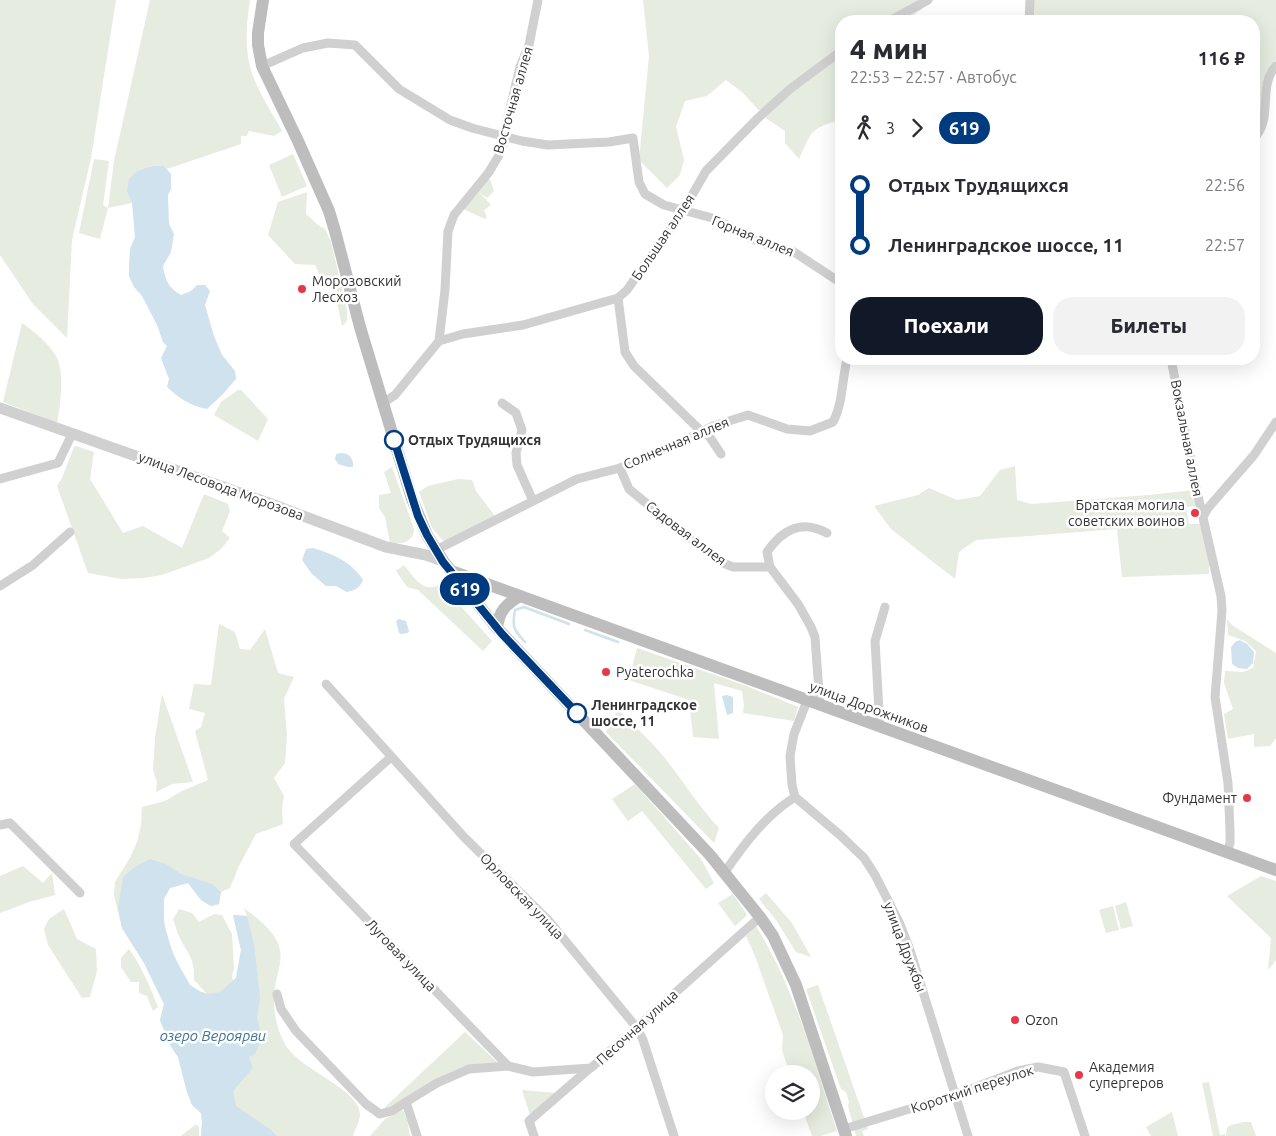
<!DOCTYPE html>
<html lang="ru">
<head>
<meta charset="utf-8">
<style>
  body { margin:0; font-family:Ubuntu,sans-serif; background:#f2f2f3; color:#2b2b33; height:100vh; display:flex; flex-direction:column; font-size:19px; white-space:nowrap }
  * { box-sizing:border-box; margin:0 }
  p { font-size:16px; color:#7c7c81 }
  .icon { flex:none; width:28px; height:28px; fill:none; stroke:currentColor; stroke-width:2; stroke-linecap:round; stroke-linejoin:round }
  .map { position:relative; flex:1; overflow:hidden }
  .details { position:absolute; left:835px; top:15px; width:425px; height:350px; display:flex; flex-direction:column; background:#fff; border-radius:20px; box-shadow:0 5px 20px #0002 }
  .details>* { flex:none }
  .badge { padding:0 10px; border-radius:16px; font-size:18px; line-height:32px }
  .buttons { position:absolute; left:765px; top:1065px; display:grid; gap:10px }
  .buttons a { display:grid; place-items:center; width:55px; height:55px; border-radius:50%; background:#fff; box-shadow:0 5px 20px #0002; font-size:25px }
  .map>.badge { position:absolute; translate:-50% -50%; box-shadow:0 0 0 2px #fff }
  .legs { display:flex; align-items:center; gap:8px; height:55px; padding:0 15px; font-size:16px }
  .legs p { margin-inline-start:auto }
  .overview { display:flex; align-items:center; justify-content:space-between; height:85px; padding:0 15px }
  h1 { font-size:28px; font-weight:800; line-height:38px }
  .action { display:flex; gap:10px; margin-top:auto; padding:10px 15px }
  .action a { flex:1; height:58px; border-radius:20px; background:#111827; color:#fff; font-size:20px; font-weight:800; line-height:58px; text-align:center }
  .action a+a { background:#f2f2f3; color:#2b2b33 }
  ul { padding:0 15px; list-style:none }
  li { display:flex; align-items:center; gap:18px; height:60px; font-size:19px }
  li i { display:grid; place-items:center; width:8px; height:100%; margin:0 6px; background:currentColor }
  li i::after { content:''; width:12px; height:12px; margin:-6px; border:4px solid; border-radius:50%; background:#fff }
  li p { margin-inline-start:auto }
  li:first-child i { background:linear-gradient(#0000 50%,currentColor 0) }
  li:last-child i { background:linear-gradient(currentColor 50%,#0000 0) }
  .map>svg:first-child { display:block }
  .green { fill:#e6ecdf }
  .water { fill:#cfe2ee }
  .lines { fill:none; stroke-linecap:round; stroke-linejoin:round }
  .stream { stroke:#cfe2ee; stroke-width:2.5 }
  .minor { stroke:#d0d0d0; stroke-width:9 }
  .tertiary { stroke:#d0d0d0; stroke-width:11 }
  .secondary { stroke:#bdbdbd; stroke-width:12 }
  .line-1-casing { stroke:#fff; stroke-width:11 }
  .line-1 { stroke:#003b80; stroke-width:8 }
  .poi-dot { fill:#e63946; stroke:#fff; stroke-width:2 }
  .stop-1-dot { fill:#fff; stroke:#003b80; stroke-width:2.5 }
  .labels { text-anchor:middle; stroke-width:5; stroke-linejoin:round; paint-order:stroke }
  .street-label { font-size:14px; fill:#333; stroke:#fff }
  .poi-label { font-size:14px; fill:#333; stroke:#fff; text-anchor:start }
  .stop-label { font-size:14px; font-weight:bold; fill:#333; stroke:#fff; text-anchor:start }
  .water-label { font-size:15px; font-style:italic; fill:#3f7597; stroke:#fff }
</style>
</head>
<body>
<div class="map">
<svg width="1276" height="1136" viewBox="0 0 1276 1136">
  <rect width="100%" height="100%" fill="#fff"/>
  <!-- green -->
  <g class="green">
    <polygon points="0,0 116,0 91,158 72,240 67,338 33,304 0,255"/>
    <path d="M150 0H250C246 25 244 52 253 76 260 95 272 113 282 131L274 136 249 131 247 136H241V144L167 169 164 166C137 167 137 168 127 192L132 203 108 208 114 161Z"/>
    <path d="M643 0H934L915 14 901 21H841V120C810 128 812 131 799 159L785 143V131L767 119 742 92 726 80 707 96 685 101 676 127 684 160 680 175 667 188 639 160 649 56Z"/>
    <path d="M1034 0H1276V60C1260 74 1261 95 1262 116L1254 114V21H1033Z"/>
    <polygon points="293,154 307,186 282,197 269,165"/>
    <polygon points="94,159 109,161 103,205 108,208 100,239 79,233"/>
    <polygon points="489,177 494,191 487,198 479,192 491,205 484,210 487,217 485,219 463,209"/>
    <polygon points="307,192 306,214 318,225 325,229 331,242 347,310 347,321 342,326 333,284 325,286 315,265 295,264 268,235 278,202"/>
    <path d="M22 323C35 332 48 343 56 356 65 371 60 407 57 423L3 402Z"/>
    <polygon points="238,390 241,390 268,419 258,441 214,415 221,402"/>
    <polygon points="76,446 94,452 90,479 123,533 143,526 182,548 204,494 228,504 230,511 222,531 230,538 221,549 209,558 162,575 144,578 121,579 88,573 57,486 62,478 74,447"/>
    <polygon points="1015,466 1017,500 1031,504 1149,495 1194,490 1198,506 1186,507 1189,524 1201,524 1209,554 1209,574 1122,577 1117,529 976,540 959,552 955,579 891,529 874,506 918,495 929,488 957,500 980,496 1000,470"/>
    <path d="M392 467 414 529C413 543 402 544 390 543L385 517 379 508V495L391 493 384 472Z"/>
    <polygon points="458,479 472,480 476,491 495,516 444,542 432,528 419,492 428,486"/>
    <path d="M404 565C415 578 422 594 441 584L492 641 483 651 418 590 407 587 396 571Z"/>
    <polygon points="1227,619 1232,625 1276,653 1276,738 1270,746 1254,747 1254,734 1228,739 1224,714 1233,709 1224,683 1225,671 1243,672 1253,668 1256,651 1245,641 1228,635"/>
    <path d="M219 624 235 632 240 649 250 650 265 629 278 673 294 677 284 699 287 735 285 763 274 778 284 796 282 810 283 824 256 834 239 866 230 888 221 892 219 904 211 906 201 900 188 883 170 888C168 892 165 895 164 899 159 919 176 969 190 985 194 989 201 992 207 994L194 980C195 956 187 954 178 934 176 929 175 924 173 919L179 909 192 913 199 922 214 914 222 915 232 934 234 969 232 975 233 981 236 978 241 950 233 915 247 916 244 908C258 919 278 933 280 951 282 960 278 972 276 981 272 1002 274 1025 285 1044 299 1070 360 1089 360 1114 360 1121 355 1129 353 1136H201L202 1122 201 1113 192 1105 187 1092 178 1057 170 1045 160 1020 164 1004 144 963 122 928 114 895 115 882 130 858 137 842 141 825 142 807 165 801 182 791 208 780 195 731 201 727 205 713 189 709 194 684 211 685Z"/>
    <polygon points="637,648 744,685 798,707 794,721 743,713 744,705 742,691 714,683 719,739 693,737 689,700 629,680"/>
    <polygon points="162,694 193,782 172,784 156,792 157,782 153,770 155,738"/>
    <path d="M618 709C633 725 650 740 664 757 683 781 699 807 719 828L714 843 606 732Z"/>
    <polygon points="635,784 701,859 714,883 706,889 642,811 628,821 612,799"/>
    <polygon points="23,866 43,883 52,873 55,895 29,902 0,913 0,876"/>
    <polygon points="1261,876 1276,881 1276,960 1268,970 1271,938 1227,896"/>
    <polygon points="766,893 792,923 811,957 796,952 776,920 759,899"/>
    <polygon points="733,894 747,915 735,926 718,903"/>
    <polygon points="1126,902 1133,926 1121,929 1115,906"/>
    <polygon points="1113,906 1119,930 1106,933 1099,910"/>
    <polygon points="64,909 77,939 96,949 97,971 90,997 82,998 48,945 44,929 49,919"/>
    <path d="M756 926C795 989 814 1061 837 1131L821 1136H812L803 1111H811V1074H790L782 1050 783 1035 755 956 746 936Z"/>
    <path d="M129 949C142 967 150 987 158 1007L153 1011 147 996 139 993V982H131L121 967V958Z"/>
    <polygon points="818,985 868,1129 862,1131 864,1136 856,1136 848,1106 849,1102 846,1092 841,1089 806,989"/>
    <polygon points="465,1032 498,1063 467,1066 391,1108 384,1108"/>
    <polygon points="1209,1082 1220,1135 1225,1134 1225,1136 1213,1136 1202,1083"/>
    <polygon points="522,1090 557,1093 530,1115"/>
    <polygon points="403,1110 407,1119 410,1136 370,1136 385,1119"/>
    <polygon points="1172,1112 1178,1136 1151,1136 1146,1127"/>
    <polygon points="1244,1122 1251,1122 1256,1136 1226,1136 1227,1128 1231,1125"/>
    <polygon points="196,1124 199,1127 199,1136 181,1136"/>
  </g>
  <!-- water -->
  <g class="water">
    <path d="M154 166H164L171 174V189L168 195 169 224 174 234 171 252 163 266C165 279 168 288 181 295L191 291 197 285H205L210 291 205 305 214 336 222 355 235 371 236 379 222 395 207 409C190 406 179 398 167 387L169 379 161 358 167 346 163 342 157 325 142 296 134 287 129 276V266L130 249 135 237 132 203 127 192 129 179 136 172 144 168Z"/>
    <path d="M341 453C349 453 354 459 353 467H348L338 464 335 459 336 454Z"/>
    <path d="M313 548C333 554 352 562 363 580 359 589 355 590 347 592L336 586H326L312 574 302 560 306 549Z"/>
    <polygon points="399,619 406,621 409,631 408,633 401,634 399,633 396,621"/>
    <polygon points="1240,640 1247,644 1254,652 1253,663 1247,669 1238,668 1232,664 1231,647 1235,642"/>
    <polygon points="727,695 733,697 733,713 727,715 722,696"/>
    <polygon points="150,859 166,864 181,874 212,884 221,892 219,904 211,906 201,900 188,883 170,888 164,899 164,925 173,954 181,969 190,985 201,992 209,994 220,992 236,978 241,950 233,915 247,916 254,944 260,998 257,1018 262,1037 255,1054 249,1057 253,1068 233,1091 236,1106 270,1129 277,1136 201,1136 202,1122 201,1113 192,1105 187,1092 178,1057 170,1045 160,1020 164,1004 144,963 122,928 118,908 123,877 135,867"/>
  </g>
  <g class="lines">
    <!-- stream -->
    <g class="stream">
      <polyline points="585,630 618,642"/>
      <path d="M525 642C513 629 512 627 515 610L524 607 569 624"/>
    </g>
    <!-- minor -->
    <g class="minor">
      <polyline points="889,21 928,0"/>
      <polyline points="1029,21 1030,0"/>
      <polyline points="262,66 303,48 328,43 355,45 399,89 450,120 472,128 522,141 548,145 609,142 633,138 639,182 645,194 664,205 716,219 744,235 772,247 794,252 841,283"/>
      <path d="M1254 138C1274 119 1257 86 1276 66"/>
      <polyline points="618,298 625,352 634,366 702,432 709,436 721,454"/>
      <polyline points="439,341 463,334 523,325 618,298 627,290 683,211 706,171 758,118 790,89 841,51"/>
      <polyline points="1171,359 1198,496 1221,596 1222,611 1215,697 1228,783 1230,830 1230,843 1227,853"/>
      <polyline points="383,403 395,395 439,341 445,290 448,231 454,215 489,172 499,155 506,136 507,121 520,67 529,45 538,0"/>
      <polyline points="502,403 516,413 522,430 516,453 517,465 533,501"/>
      <polyline points="620,468 629,489 680,531 723,563 733,567 770,567"/>
      <polyline points="0,479 58,463 72,434"/>
      <polyline points="1203,517 1208,508 1254,455 1276,422"/>
      <path d="M436 550 577 479 620 468 702 432 713 426 748 415 787 429 810 431 833 422C843 403 842 380 847 359"/>
      <polyline points="0,586 33,565 70,532"/>
      <polyline points="326,684 464,837 549,921 637,1028 643,1040 674,1136"/>
      <polyline points="807,701 794,734 790,756 792,785 795,797 840,835 864,858 875,875 899,922 910,950 968,1136"/>
      <path d="M820 706 815 637 811 627 798 604 770 567 767 552C782 530 801 519 827 533"/>
      <polyline points="880,728 875,641 885,607"/>
      <polyline points="391,757 294,844 508,1066"/>
      <polyline points="0,825 10,823 80,893"/>
      <path d="M725 872C744 844 766 815 795 797"/>
      <polyline points="277,994 281,1009 296,1031 366,1104 380,1114 392,1111 406,1102 417,1136"/>
      <polyline points="406,1102 437,1083 469,1069 508,1066 533,1072 591,1068 760,917"/>
      <polyline points="844,1129 955,1095 1018,1071 1038,1067 1064,1072 1085,1136"/>
      <polyline points="534,1136 529,1121 590,1068"/>
    </g>
    <!-- tertiary -->
    <polyline class="tertiary" points="0,408 274,505 386,547 426,555 443,561"/>
    <!-- secondary -->
    <g class="secondary">
      <polyline points="263,0 258,33 258,45 262,66 298,141 329,211 335,231 360,327 412,499 427,535 443,561 497,628 710,855 760,917 773,936 796,985 846,1136"/>
      <polyline points="454,572 1276,870"/>
      <path d="M497 628C499 611 506 604 520 596"/>
    </g>
  </g>
  <g class="lines">
    <defs>
      <polyline id="line-1" points="394,440 418,516 427,535 443,562 502,634 577,713"/>
    </defs>
    <!-- line-1 casing -->
    <use href="#line-1" class="line-1-casing"/>
    <!-- line-1 -->
    <use href="#line-1" class="line-1"/>
  </g>
  <!-- markers -->
  <g class="poi-dot">
    <circle cx="302" cy="289" r="5"/>
    <circle cx="1195" cy="513" r="5"/>
    <circle cx="606" cy="672" r="5"/>
    <circle cx="1247" cy="798" r="5"/>
    <circle cx="1015" cy="1020" r="5"/>
    <circle cx="1079" cy="1075" r="5"/>
  </g>
  <g class="stop-1-dot">
    <circle cx="394" cy="440" r="9"/>
    <circle cx="577" cy="713" r="9"/>
  </g>
  <g class="labels">
    <!-- street labels -->
    <g class="street-label">
      <text transform="translate(513 100) rotate(-74)" y="5">Восточная аллея</text>
      <text transform="translate(753 236) rotate(22)" y="5">Горная аллея</text>
      <text transform="translate(663 237) rotate(-56)" y="5">Большая аллея</text>
      <text transform="translate(1187 438) rotate(79)" y="5">Вокзальная аллея</text>
      <text transform="translate(676 443) rotate(-23)" y="5">Солнечная аллея</text>
      <text transform="translate(221 486) rotate(20)" y="5">улица Лесовода Морозова</text>
      <text transform="translate(686 533) rotate(37)" y="5">Садовая аллея</text>
      <text transform="translate(869 707) rotate(20)" y="5">улица Дорожников</text>
      <text transform="translate(522 896) rotate(46)" y="5">Орловская улица</text>
      <text transform="translate(905 947) rotate(69)" y="5">улица Дружбы</text>
      <text transform="translate(401 955) rotate(46)" y="5">Луговая улица</text>
      <text transform="translate(637 1027) rotate(-42)" y="5">Песочная улица</text>
      <text transform="translate(972 1089) rotate(-18)" y="5">Короткий переулок</text>
    </g>
    <!-- poi labels -->
    <g class="poi-label">
      <text x="312" y="286">Морозовский<tspan x="312" dy="16">Лесхоз</tspan></text>
      <text x="1185" y="510" text-anchor="end">Братская могила<tspan x="1185" dy="16">советских воинов</tspan></text>
      <text x="616" y="677">Pyaterochka</text>
      <text x="1237" y="803" text-anchor="end">Фундамент</text>
      <text x="1025" y="1025">Ozon</text>
      <text x="1089" y="1072">Академия<tspan x="1089" dy="16">супергеров</tspan></text>
    </g>
    <!-- stop labels -->
    <g class="stop-label">
      <text x="408" y="445">Отдых Трудящихся</text>
      <text x="591" y="710">Ленинградское<tspan x="591" dy="16">шоссе, 11</tspan></text>
    </g>
    <!-- water labels -->
    <g class="water-label">
      <text x="213" y="1041">озеро Вероярви</text>
    </g>
  </g>
</svg>
<div class="buttons">
<a><svg class="icon" aria-label="layers" viewBox="0 0 24 24"><path d="M12 4l9 5-9 5-9-5zM3 14l9 5 9-5"/></svg></a>
</div>
<b class="badge" style="left:465px;top:589px;background:#003b80;color:#fff">619</b>
<section class="details">
<div class="overview"><div><h1>4 мин</h1><p>22:53 – 22:57 · Автобус</p></div><b>116 ₽</b></div>
<div class="legs"><svg class="icon" aria-label="walk" viewBox="0 0 24 24"><circle cx="13" cy="4" r="2"/><path d="M13 8l-2 6 4 7M11 14l-3 7M7 12l3-4h3l4 4"/></svg>3<svg class="icon" aria-label="forward" viewBox="0 0 24 24"><path d="M9 5l7 7-7 7"/></svg><b class="badge" style="background:#003b80;color:#fff">619</b></div>
<ul>
<li><i style="color:#003b80"></i><b>Отдых Трудящихся</b><p>22:56</p></li>
<li><i style="color:#003b80"></i><b>Ленинградское шоссе, 11</b><p>22:57</p></li>
</ul>
<div class="action"><a>Поехали</a><a>Билеты</a></div>
</section>
</div>
</body>
</html>
